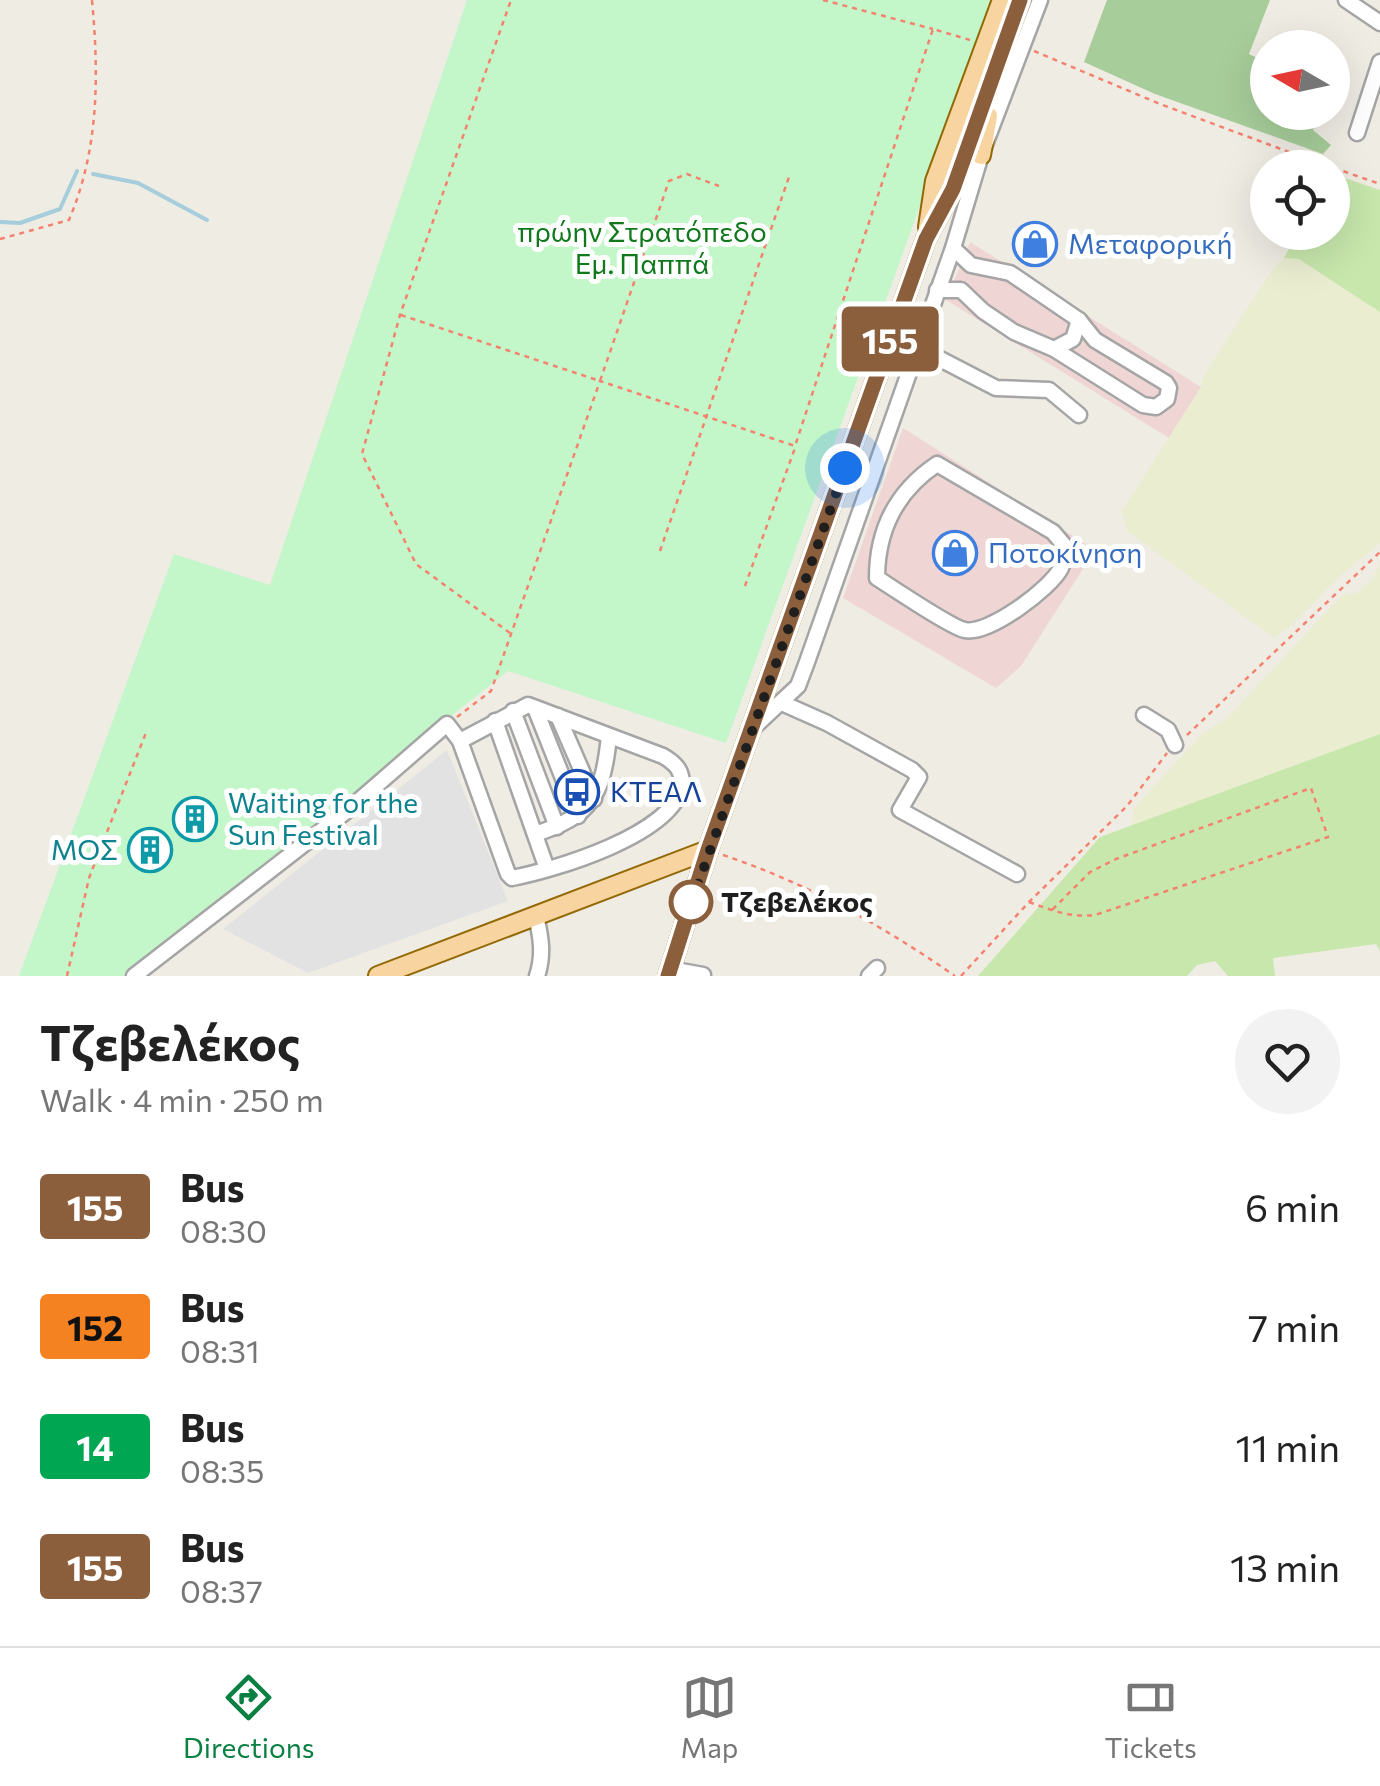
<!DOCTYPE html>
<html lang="en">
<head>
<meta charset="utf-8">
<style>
  body { margin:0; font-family:Commissioner,sans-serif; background:#f2f2f2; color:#222; height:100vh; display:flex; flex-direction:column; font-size:38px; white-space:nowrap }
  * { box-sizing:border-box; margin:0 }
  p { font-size:32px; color:#767676 }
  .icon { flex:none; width:55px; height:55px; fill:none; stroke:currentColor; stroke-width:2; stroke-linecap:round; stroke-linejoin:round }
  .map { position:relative; height:976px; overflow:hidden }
  .side { display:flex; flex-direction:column; background:#fff; flex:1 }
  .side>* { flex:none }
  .badge { padding:0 20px; border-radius:8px; font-size:35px; line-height:65px }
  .needle { width:65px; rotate:279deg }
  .buttons { position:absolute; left:1250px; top:30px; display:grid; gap:20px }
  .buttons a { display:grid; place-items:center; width:100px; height:100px; border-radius:50%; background:#fff; box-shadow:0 10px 40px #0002; font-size:50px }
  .you { position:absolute; width:50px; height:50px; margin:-25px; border:8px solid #fff; border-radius:50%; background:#1a73e8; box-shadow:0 0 0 15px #1a73e833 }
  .map>.badge { position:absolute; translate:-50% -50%; box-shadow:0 0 0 5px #fff }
  .round { display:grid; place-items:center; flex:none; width:105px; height:105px; border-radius:52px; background:#f2f2f2 }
  .summary { display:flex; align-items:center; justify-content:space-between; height:170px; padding:0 40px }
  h1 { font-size:48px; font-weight:700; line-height:75px }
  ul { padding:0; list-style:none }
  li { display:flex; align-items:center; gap:30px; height:120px; padding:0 40px }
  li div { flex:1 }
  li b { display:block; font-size:38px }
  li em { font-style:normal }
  li .badge { min-width:110px; font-weight:700; text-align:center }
  .dock { display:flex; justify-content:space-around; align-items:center; height:140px; border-top:2px solid #e0e0e0; background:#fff; font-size:28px; color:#767676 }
  .dock a { display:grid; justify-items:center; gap:5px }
  .dock .active { color:#0b8043 }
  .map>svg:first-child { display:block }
  .commercial { fill:#efd6d4 }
  .farmland { fill:#eaedd0 }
  .grass { fill:#c7e7ac }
  .forest { fill:#a7cd9a }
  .park { fill:#c3f7c9 }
  .parking { fill:#e2e2e2 }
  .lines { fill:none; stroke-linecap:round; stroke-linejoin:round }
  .stream { stroke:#a6cddb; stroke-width:4 }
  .minor-casing { stroke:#a5a5a5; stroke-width:19 }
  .major-casing { stroke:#936905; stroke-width:22 }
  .path { stroke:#f5826f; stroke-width:2.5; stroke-dasharray:5 5; stroke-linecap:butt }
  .minor { stroke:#fff; stroke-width:14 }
  .major { stroke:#f8d5a0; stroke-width:18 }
  .line-casing { stroke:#fff; stroke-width:22 }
  .line { stroke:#8b5e3c; stroke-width:15 }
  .walk { stroke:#1e1e1e; stroke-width:10; stroke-dasharray:0 18 }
  .stop-dot { fill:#fff; stroke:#8b5e3c; stroke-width:5 }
  .labels { text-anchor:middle; stroke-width:10; stroke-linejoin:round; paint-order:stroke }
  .park-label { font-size:28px; fill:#0f791c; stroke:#fff }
  .shop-label { font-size:28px; fill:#366cbe; stroke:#fff; text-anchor:start }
  .transit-label { font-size:28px; fill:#164399; stroke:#fff; text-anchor:start }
  .culture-label { font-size:28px; fill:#0d838f; stroke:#fff; text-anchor:start }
  .stop-label { font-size:28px; font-weight:bold; fill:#1e1e1e; stroke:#fff; text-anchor:start }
</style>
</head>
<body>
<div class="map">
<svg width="1380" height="976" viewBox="0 0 1380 976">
  <rect width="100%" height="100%" fill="#efece4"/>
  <!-- commercial -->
  <g class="commercial">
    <polygon points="970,242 1201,387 1169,438 946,300"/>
    <polygon points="903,428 1095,550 1021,666 996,688 843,598"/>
  </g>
  <!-- farmland -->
  <g class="farmland">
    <polygon points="1284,258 1299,258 1380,312 1380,543 1339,577 1294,623 1274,638 1127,531 1122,511 1201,387 1204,375 1272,270"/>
    <polygon points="1380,562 1380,734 1131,826 1135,807 1203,733 1225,720 1342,595 1357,593 1373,579"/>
  </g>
  <!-- grass -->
  <g class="grass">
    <polygon points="1333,174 1380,190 1380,312 1299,259 1284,258 1298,233 1332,232"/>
    <polygon points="1380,734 1380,951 1376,944 1273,958 1275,976 1228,976 1215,961 1197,965 1187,976 978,976 1100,837"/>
  </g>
  <!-- forest -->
  <polygon class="forest" points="1107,0 1270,0 1249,54 1267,63 1268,112 1320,113 1313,130 1331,145 1323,154 1155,94 1084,62"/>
  <!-- park -->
  <polygon class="park" points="467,0 1000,0 930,178 726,743 508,671 123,976 19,976 174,554 270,585"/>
  <!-- parking -->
  <polygon class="parking" points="447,750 508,901 308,973 223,929"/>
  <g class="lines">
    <!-- stream -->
    <g class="stream">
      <polyline points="93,174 138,183 207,220"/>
      <polyline points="0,222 20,223 60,209 77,171"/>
    </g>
    <defs>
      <g id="minor">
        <polyline points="1346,0 1380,23"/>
        <polyline points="1357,133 1380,62"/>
        <polyline points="937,290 961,290 983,311 1014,332 1054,349 1143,405 1156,407 1167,399 1169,388 1166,383 1095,340 1079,320 1010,273 971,265 953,248"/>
        <polyline points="917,347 996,388 1049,390 1079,415"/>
        <polyline points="1054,349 1073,339 1079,320"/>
        <path d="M937 464 1053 532 1064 545C1065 553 1064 561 1061 568 1051 588 989 635 965 630 952 628 893 588 877 578 877 530 897 491 937 464Z"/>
        <polyline points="782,703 827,723 912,770 919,777 900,810 1017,874"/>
        <polyline points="535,708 578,816"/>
        <polyline points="513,711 557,827"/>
        <polyline points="1144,715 1168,730 1175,745"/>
        <polyline points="558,716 594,799"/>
        <polyline points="495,721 547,869"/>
        <polyline points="753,728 798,686 807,662 953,248 981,155 1040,0"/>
        <path d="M535 834C592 816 603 795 609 736"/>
        <path d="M536 916C541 937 544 955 537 976"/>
        <polyline points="670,969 703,975"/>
        <path d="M134 976 348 810 447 724 460 741 508 874 512 878C554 870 672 835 681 787 684 771 675 763 663 756L528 705 460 741"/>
        <polyline points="869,976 877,968"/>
      </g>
      <g id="major">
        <polyline points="981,155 988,116"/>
        <polyline points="928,227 935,181 1002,0"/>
        <polyline points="378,976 708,850"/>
        <polyline points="668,976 708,850 926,239 953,189 1020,0"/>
      </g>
    </defs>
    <!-- minor casing -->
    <use href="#minor" class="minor-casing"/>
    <!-- major casing -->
    <use href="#major" class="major-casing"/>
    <!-- path -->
    <g class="path">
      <polyline points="823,0 933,29"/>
      <polyline points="1034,51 1160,104 1332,168"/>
      <polyline points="1334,168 1380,184"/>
      <path d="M0 239 69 220C99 149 99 76 92 0"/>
      <polyline points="401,315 600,381 669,181 687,174 719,186"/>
      <polyline points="660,551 790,174"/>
      <polyline points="745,586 795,448"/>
      <polyline points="510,633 416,564 362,454 400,315 511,0"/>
      <polyline points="457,717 491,691 600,381 795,446 933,29 970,40"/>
      <polyline points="1187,735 1380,552"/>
      <path d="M723 855C807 883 883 926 955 976"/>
      <path d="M1029 902C1051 910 1071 918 1095 915L1328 837 1311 788 1116 859 1090 872 1052 910"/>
      <polyline points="67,976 89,878 147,730"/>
      <polyline points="961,976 1029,902 1127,806 1167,753"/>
    </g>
    <!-- minor -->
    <use href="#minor" class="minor"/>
    <!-- major -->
    <use href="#major" class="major"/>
  </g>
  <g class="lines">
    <defs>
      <polyline id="line" points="668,976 708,850 926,239 953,189 1020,0"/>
    </defs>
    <!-- line casing -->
    <use href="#line" class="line-casing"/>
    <!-- line -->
    <use href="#line" class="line"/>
    <!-- walk -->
    <polyline class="walk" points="691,902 689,910 845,468"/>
  </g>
  <!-- icons -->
  <defs>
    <symbol id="shop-ring" viewBox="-11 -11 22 22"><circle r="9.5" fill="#fff" stroke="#3f7fe0" stroke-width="1.5"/><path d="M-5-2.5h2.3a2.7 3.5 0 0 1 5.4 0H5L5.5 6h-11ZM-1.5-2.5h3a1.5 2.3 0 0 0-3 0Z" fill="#3f7fe0"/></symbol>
    <symbol id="bus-ring" viewBox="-11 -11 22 22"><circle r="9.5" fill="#fff" stroke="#1a4fb4" stroke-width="1.5"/><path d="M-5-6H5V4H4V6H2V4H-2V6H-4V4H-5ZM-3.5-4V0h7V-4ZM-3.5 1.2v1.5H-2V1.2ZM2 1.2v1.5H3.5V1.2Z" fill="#1a4fb4"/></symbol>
    <symbol id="building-ring" viewBox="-11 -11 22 22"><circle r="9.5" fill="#fff" stroke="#0f9aa8" stroke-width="1.5"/><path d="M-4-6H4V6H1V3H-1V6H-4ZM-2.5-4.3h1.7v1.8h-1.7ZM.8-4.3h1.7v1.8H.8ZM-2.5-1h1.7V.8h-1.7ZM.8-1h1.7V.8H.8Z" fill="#0f9aa8"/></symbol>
  </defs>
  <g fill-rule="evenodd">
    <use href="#shop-ring" x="1010" y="219" width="50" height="50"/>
    <use href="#shop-ring" x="930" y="528" width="50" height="50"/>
    <use href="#bus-ring" x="552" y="767" width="50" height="50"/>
    <use href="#building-ring" x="170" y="794" width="50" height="50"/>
    <use href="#building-ring" x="125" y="825" width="50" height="50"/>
  </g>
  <!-- markers -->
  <circle class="stop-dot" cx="691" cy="902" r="20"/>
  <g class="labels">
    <!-- park labels -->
    <g class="park-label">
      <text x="642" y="242">πρώην Στρατόπεδο<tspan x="642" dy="32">Εμ. Παππά</tspan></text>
    </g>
    <!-- shop labels -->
    <g class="shop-label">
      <text x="1068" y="254">Μεταφορική</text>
      <text x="988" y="563">Ποτοκίνηση</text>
    </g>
    <!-- transit labels -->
    <g class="transit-label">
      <text x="610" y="802">ΚΤΕΑΛ</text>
    </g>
    <!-- culture labels -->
    <g class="culture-label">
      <text x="228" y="813">Waiting for the<tspan x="228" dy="32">Sun Festival</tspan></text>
      <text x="118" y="860" text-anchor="end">ΜΟΣ</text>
    </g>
    <!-- stop labels -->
    <g class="stop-label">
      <text x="721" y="912">Τζεβελέκος</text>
    </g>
  </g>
</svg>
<div class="buttons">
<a><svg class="needle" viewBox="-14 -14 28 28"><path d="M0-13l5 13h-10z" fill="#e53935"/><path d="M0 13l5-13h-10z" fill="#767676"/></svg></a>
<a><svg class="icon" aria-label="locate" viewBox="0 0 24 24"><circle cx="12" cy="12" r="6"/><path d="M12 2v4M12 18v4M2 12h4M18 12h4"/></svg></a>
</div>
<div class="you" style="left:845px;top:468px"></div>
<b class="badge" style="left:890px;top:339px;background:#8b5e3c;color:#fff">155</b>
</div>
<section class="side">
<div class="summary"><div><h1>Τζεβελέκος</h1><p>Walk · 4 min · 250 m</p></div><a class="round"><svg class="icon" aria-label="heart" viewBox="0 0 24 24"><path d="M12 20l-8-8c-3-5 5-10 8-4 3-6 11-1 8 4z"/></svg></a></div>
<ul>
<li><span class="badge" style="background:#8b5e3c;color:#fff">155</span><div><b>Bus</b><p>08:30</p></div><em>6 min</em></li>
<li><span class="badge" style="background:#f58220;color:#111">152</span><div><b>Bus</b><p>08:31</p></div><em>7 min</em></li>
<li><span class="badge" style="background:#00a651;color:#fff">14</span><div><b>Bus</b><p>08:35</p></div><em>11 min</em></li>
<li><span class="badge" style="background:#8b5e3c;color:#fff">155</span><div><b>Bus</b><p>08:37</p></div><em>13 min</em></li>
</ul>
</section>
<nav class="dock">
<a class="active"><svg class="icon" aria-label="directions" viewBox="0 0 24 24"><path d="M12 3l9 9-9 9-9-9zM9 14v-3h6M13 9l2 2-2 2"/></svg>Directions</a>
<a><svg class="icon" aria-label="map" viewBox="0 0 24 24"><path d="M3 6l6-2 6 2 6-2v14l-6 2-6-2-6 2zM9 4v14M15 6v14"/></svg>Map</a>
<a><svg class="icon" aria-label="tickets" viewBox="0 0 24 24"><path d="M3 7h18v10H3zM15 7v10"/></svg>Tickets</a>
</nav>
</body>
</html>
